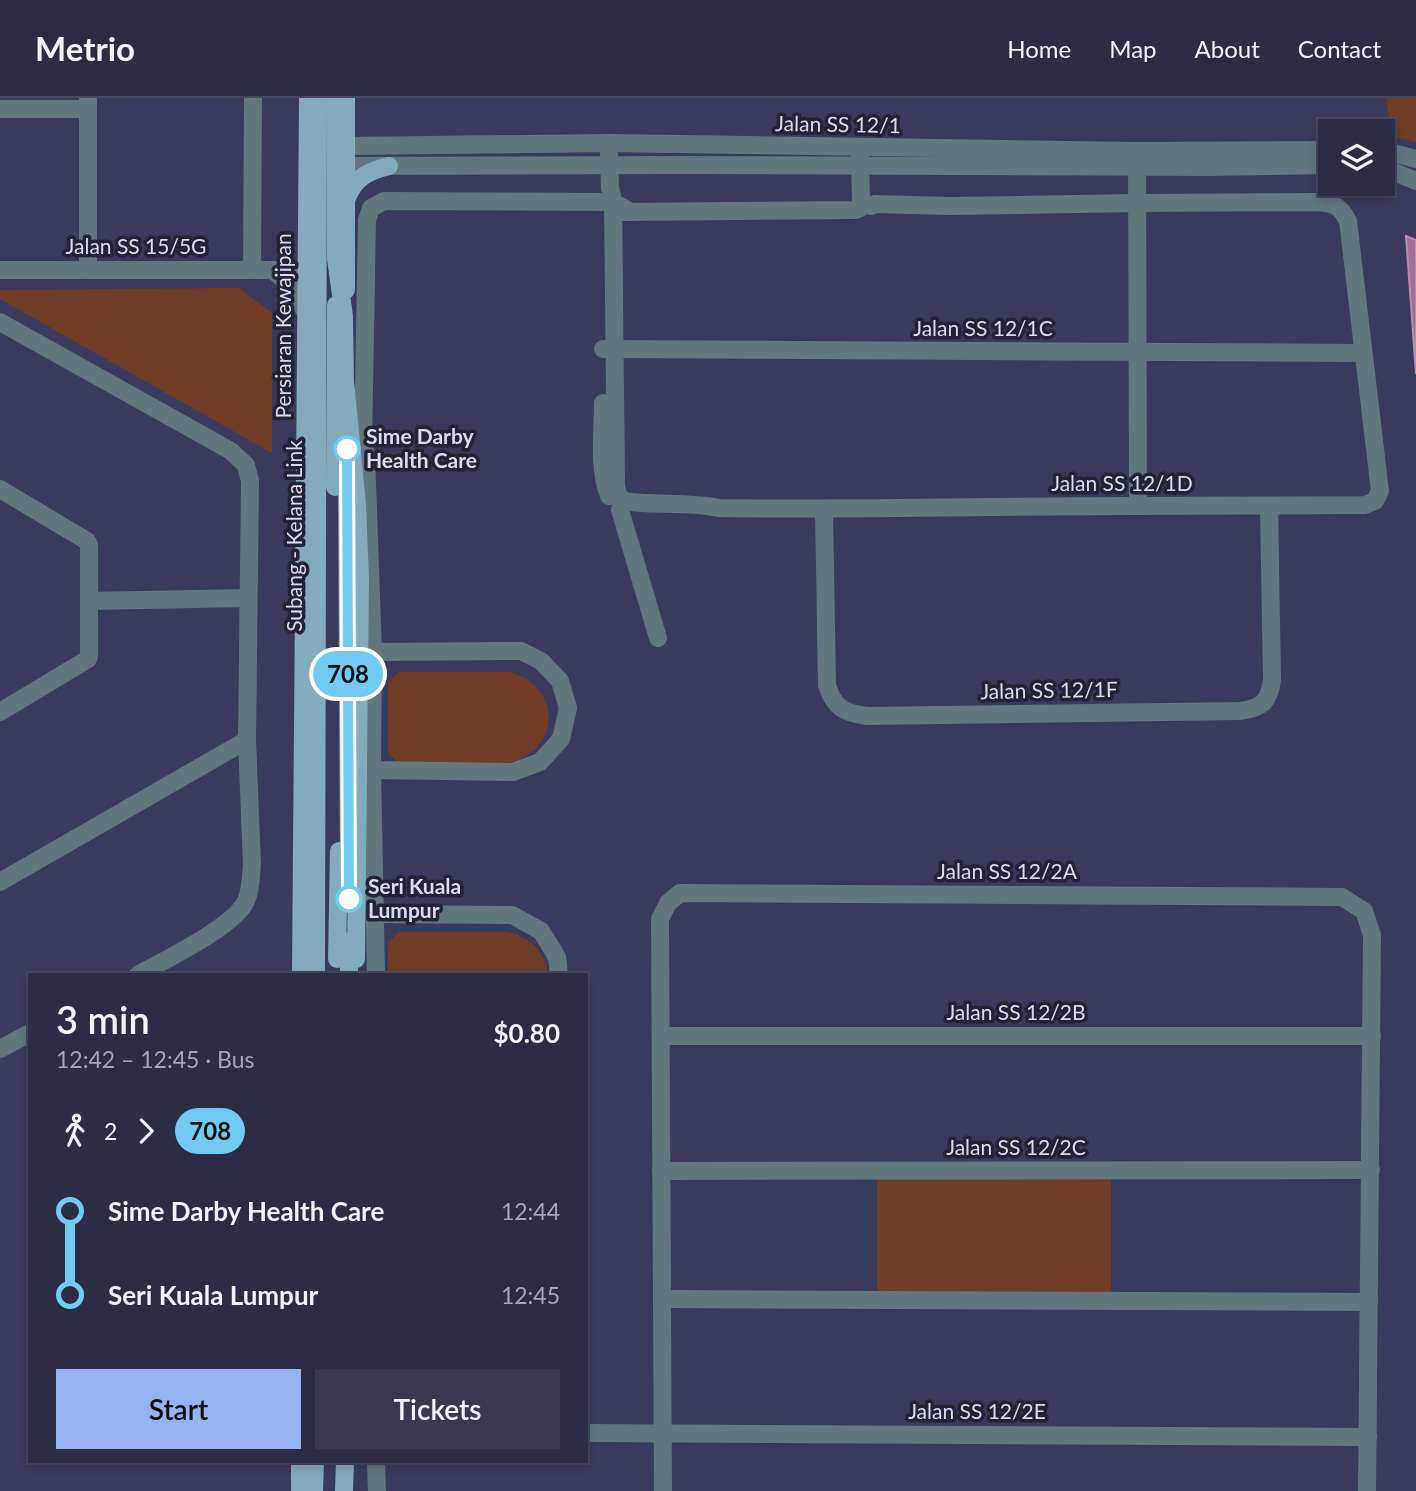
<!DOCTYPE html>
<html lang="en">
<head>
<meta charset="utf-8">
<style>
  body { margin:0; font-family:Lato,sans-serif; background:#383850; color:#f1f3f6; height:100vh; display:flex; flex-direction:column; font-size:26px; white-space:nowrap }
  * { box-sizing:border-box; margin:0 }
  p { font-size:23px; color:#a6a7b3 }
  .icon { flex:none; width:38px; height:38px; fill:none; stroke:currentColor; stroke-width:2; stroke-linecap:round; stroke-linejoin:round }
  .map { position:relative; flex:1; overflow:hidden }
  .panel { position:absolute; left:28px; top:875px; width:560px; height:490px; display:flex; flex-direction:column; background:#2c2c45; border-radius:0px; box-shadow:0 4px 10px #0003,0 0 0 2px #48485e }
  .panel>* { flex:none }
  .badge { padding:0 14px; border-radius:23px; font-size:24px; line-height:46px }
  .controls { position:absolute; left:1318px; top:21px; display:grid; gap:14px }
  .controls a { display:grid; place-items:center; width:77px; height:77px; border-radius:0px; background:#2c2c45; box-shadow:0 4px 10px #0003,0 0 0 2px #48485e; font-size:35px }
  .map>.badge { position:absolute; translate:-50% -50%; box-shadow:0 0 0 4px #fff }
  .legs { display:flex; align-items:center; gap:10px; height:77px; padding:0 28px; font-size:23px }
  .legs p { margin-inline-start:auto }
  .summary { display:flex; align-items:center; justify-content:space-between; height:119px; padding:0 28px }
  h1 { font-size:38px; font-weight:600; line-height:52px }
  .button { display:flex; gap:14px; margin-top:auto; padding:14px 28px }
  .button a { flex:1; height:80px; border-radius:0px; background:#95b2f1; color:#111; font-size:28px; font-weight:600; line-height:80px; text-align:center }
  .button a+a { background:#383850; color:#f1f3f6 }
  ul { padding:0 28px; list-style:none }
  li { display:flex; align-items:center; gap:24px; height:84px; font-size:26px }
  li i { display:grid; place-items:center; width:10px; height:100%; margin:0 9px; background:currentColor }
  li i::after { content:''; width:18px; height:18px; margin:-9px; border:5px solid; border-radius:50%; background:#2c2c45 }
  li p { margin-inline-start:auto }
  li:first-child i { background:linear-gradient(#0000 50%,currentColor 0) }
  li:last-child i { background:linear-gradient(currentColor 50%,#0000 0) }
  header { display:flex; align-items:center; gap:42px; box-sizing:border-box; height:98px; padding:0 35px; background:#2c2c45; border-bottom:2px solid #48485e }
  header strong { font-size:33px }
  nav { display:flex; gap:38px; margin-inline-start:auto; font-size:24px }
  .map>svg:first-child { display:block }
  .green { fill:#703c25 }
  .water { fill:#a76d90; stroke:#b68ead; stroke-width:2 }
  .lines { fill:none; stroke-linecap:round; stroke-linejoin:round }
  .minor { stroke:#62767d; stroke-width:18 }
  .major { stroke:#83abbb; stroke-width:18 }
  .major-bridge { stroke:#83abbb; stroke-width:18 }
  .line-1-casing { stroke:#fff; stroke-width:16 }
  .line-1 { stroke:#71caf2; stroke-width:10 }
  .stop-1-dot { fill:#fff; stroke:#71caf2; stroke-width:3.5 }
  .labels { text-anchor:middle; stroke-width:7; stroke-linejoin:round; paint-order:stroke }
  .street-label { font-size:21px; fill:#d9dbf0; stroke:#232333 }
  .stop-label { font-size:21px; font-weight:bold; fill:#d9dbf0; stroke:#232333; text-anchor:start }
</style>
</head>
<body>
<header>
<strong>Metrio</strong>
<nav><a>Home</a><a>Map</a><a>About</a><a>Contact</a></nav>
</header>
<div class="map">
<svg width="1416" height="1393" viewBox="0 0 1416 1393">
  <rect width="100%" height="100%" fill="#3a3a5c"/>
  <!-- green -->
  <g class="green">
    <polygon points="1386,0 1416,0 1416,44 1392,38"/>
    <polygon points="239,190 272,215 272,355 0,201 0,192"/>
    <path d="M399 574H508C562 585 562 654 508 665H399L388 655V584Z"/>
    <path d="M399 834H507C530 839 545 853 548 877H388V845Z"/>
    <polygon points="877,1080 1111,1080 1111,1194 877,1193"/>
  </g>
  <!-- water -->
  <polygon class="water" points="1406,138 1416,142 1416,276"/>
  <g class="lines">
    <!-- minor -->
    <g class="minor">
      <polyline points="0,11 88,11"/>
      <polyline points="345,48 609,45 1137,53 1330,52"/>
      <polyline points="1382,52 1416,61"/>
      <polyline points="609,56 610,89 613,104 616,387 618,396 623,403"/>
      <polyline points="1137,58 1138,408"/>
      <polyline points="345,68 685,67 1209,69 1330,67"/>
      <polyline points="1382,69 1416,83"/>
      <polyline points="622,114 856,112 860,110 861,106 860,58"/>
      <polyline points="0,172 307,172"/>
      <polyline points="88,172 88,0"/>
      <polyline points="252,172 253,0"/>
      <polyline points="272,172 286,183 307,216"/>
      <path d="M0 224 231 353 246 367 250 383 247 642 252 766C251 778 251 792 246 803 234 829 164 862 138 877"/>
      <polyline points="603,251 1363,255"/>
      <path d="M603 305C603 335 598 370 609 398"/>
      <polyline points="0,391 87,443 89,447 89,558 88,561 0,614"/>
      <path d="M623 403C655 408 687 403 719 410 858 412 998 408 1137 408 1213 407 1289 408 1365 407L1375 403 1380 393 1348 123C1339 106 1333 105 1315 104L1137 105 949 108 875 106 871 108"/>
      <polyline points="623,403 620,412 658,540"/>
      <path d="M824 411 827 587C834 610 844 615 867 618L1240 613C1262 610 1269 604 1272 582L1269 409"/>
      <polyline points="89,503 248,500"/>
      <polyline points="372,672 513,674 540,664 561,641 568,610 560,583 541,563 521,553 373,554"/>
      <polyline points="0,784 247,642"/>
      <polyline points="376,816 512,817 541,833 557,859 559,877"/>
      <polyline points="376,877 372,672 373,554 366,356 363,347 367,122 371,110 384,103 613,104 631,114"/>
      <polyline points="661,938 1372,938"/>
      <polyline points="0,951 30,935"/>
      <polyline points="661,1073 1371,1072"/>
      <polyline points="662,1201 1369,1204"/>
      <polyline points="586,1335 1368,1339"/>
      <polyline points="376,1363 377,1393"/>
      <polyline points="663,1393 660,821 668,805 680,795 1342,799 1364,813 1372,837 1367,1393"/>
    </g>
    <!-- major -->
    <g class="major">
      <path d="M347 100C355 79 369 73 389 68"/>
      <polyline points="346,192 346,0"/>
      <polyline points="347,371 349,770"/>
      <polyline points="335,389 336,207"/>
      <polyline points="349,843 349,877"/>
      <polyline points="337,861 339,753"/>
      <polyline points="301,877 308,0"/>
      <polyline points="300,1393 300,1363"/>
      <polyline points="314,1393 315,1363"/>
      <polyline points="344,1393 345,1363"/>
    </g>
    <!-- major-bridge -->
    <g class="major-bridge">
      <polyline points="336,0 336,161 344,218 345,283 357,406 360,480 356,861"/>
      <polyline points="316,877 318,0"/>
    </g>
  </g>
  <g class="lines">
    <defs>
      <polyline id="line-1" points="347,351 349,801"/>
    </defs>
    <!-- line-1 casing -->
    <use href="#line-1" class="line-1-casing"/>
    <!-- line-1 -->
    <use href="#line-1" class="line-1"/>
  </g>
  <!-- markers -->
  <g class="stop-1-dot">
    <circle cx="347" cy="351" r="12"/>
    <circle cx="349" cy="801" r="12"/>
  </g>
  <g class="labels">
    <!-- street labels -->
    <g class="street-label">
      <text transform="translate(838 27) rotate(1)" y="7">Jalan SS 12/1</text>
      <text x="136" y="156">Jalan SS 15/5G</text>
      <text transform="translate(284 228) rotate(-90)" y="7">Persiaran Kewajipan</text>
      <text x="983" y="238">Jalan SS 12/1C</text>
      <text x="1122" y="393">Jalan SS 12/1D</text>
      <text transform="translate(295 438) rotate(-90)" y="7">Subang - Kelana Link</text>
      <text transform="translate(1049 593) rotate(-1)" y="7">Jalan SS 12/1F</text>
      <text x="1007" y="781">Jalan SS 12/2A</text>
      <text x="1016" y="922">Jalan SS 12/2B</text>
      <text x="1016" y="1057">Jalan SS 12/2C</text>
      <text x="977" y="1321">Jalan SS 12/2E</text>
    </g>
    <!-- stop labels -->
    <g class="stop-label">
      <text x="366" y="346">Sime Darby<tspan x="366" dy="24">Health Care</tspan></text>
      <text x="368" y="796">Seri Kuala<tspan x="368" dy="24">Lumpur</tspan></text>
    </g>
  </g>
</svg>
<div class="controls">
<a><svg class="icon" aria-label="layers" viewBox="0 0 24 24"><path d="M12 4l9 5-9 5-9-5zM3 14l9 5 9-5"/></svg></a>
</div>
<b class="badge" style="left:348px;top:576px;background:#71caf2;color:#111">708</b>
<section class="panel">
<div class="summary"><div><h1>3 min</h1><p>12:42 – 12:45 · Bus</p></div><b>$0.80</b></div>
<div class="legs"><svg class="icon" aria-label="walk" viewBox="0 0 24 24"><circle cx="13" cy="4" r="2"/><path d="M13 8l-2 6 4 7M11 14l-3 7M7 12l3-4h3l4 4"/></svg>2<svg class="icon" aria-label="forward" viewBox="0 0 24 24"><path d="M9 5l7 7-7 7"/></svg><b class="badge" style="background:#71caf2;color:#111">708</b></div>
<ul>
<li><i style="color:#71caf2"></i><b>Sime Darby Health Care</b><p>12:44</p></li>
<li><i style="color:#71caf2"></i><b>Seri Kuala Lumpur</b><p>12:45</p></li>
</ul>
<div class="button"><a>Start</a><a>Tickets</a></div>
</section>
</div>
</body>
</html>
